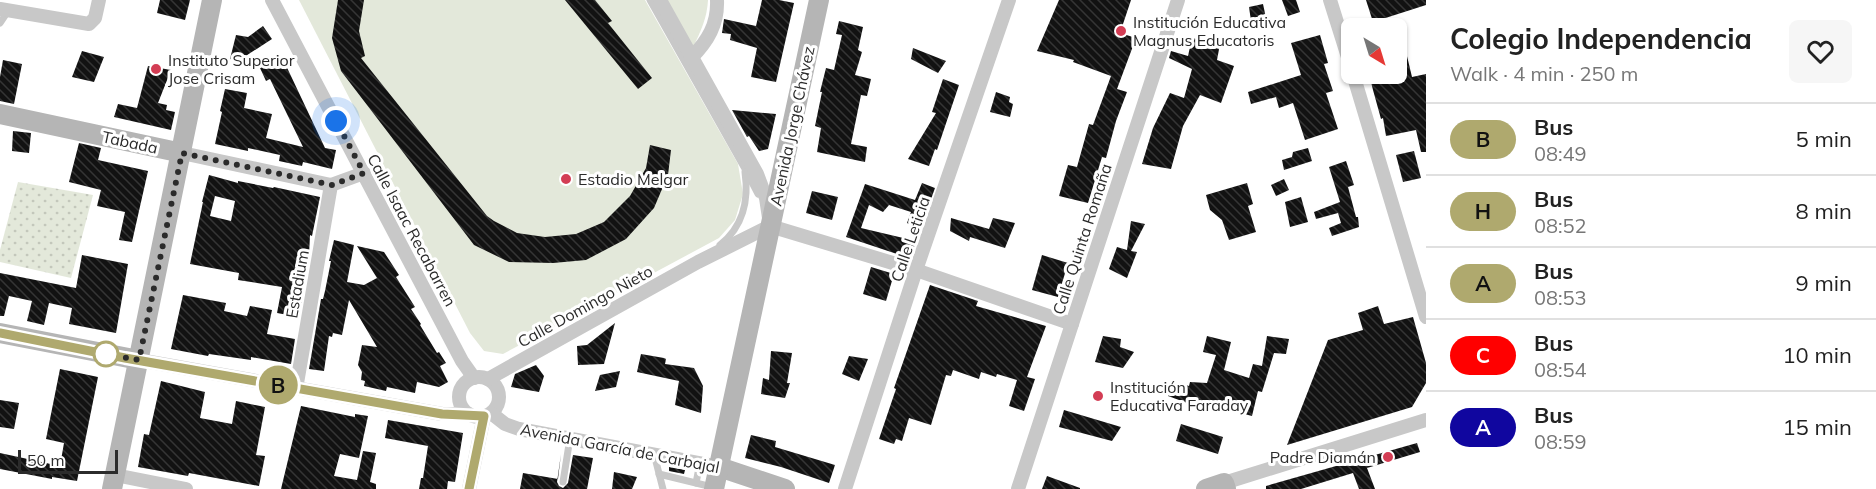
<!DOCTYPE html>
<html lang="en">
<head>
<meta charset="utf-8">
<style>
  body { margin:0; font-family:Mulish,sans-serif; background:#f6f6f6; color:#222; height:100vh; display:flex; flex-direction:column; font-size:22px; white-space:nowrap }
  * { box-sizing:border-box; margin:0 }
  p { font-size:20px; color:#767676 }
  .icon { flex:none; width:33px; height:33px; fill:none; stroke:currentColor; stroke-width:2; stroke-linecap:round; stroke-linejoin:round }
  .map { position:relative; flex:1; overflow:hidden }
  .sheet { display:flex; flex-direction:column; background:#fff; width:450px }
  .sheet>* { flex:none }
  .badge { padding:0 12px; border-radius:20px; font-size:21px; line-height:39px }
  .needle { width:39px; rotate:142deg }
  .controls { position:absolute; left:1341px; top:18px; display:grid; gap:12px }
  .controls a { display:grid; place-items:center; width:66px; height:66px; border-radius:9px; background:#fff; box-shadow:0 2px 4px #0004; font-size:30px }
  .scale { position:absolute; left:18px; bottom:15px; width:100px; box-sizing:border-box; padding-left:6px; border:3px solid #2b2b2b; border-top:0; font-size:16px; line-height:21px; white-space:nowrap; color:#2b2b2b; -webkit-text-stroke:4px #fff; paint-order:stroke }
  .you { position:absolute; width:30px; height:30px; margin:-15px; border:4px solid #fff; border-radius:50%; background:#1a73e8; box-shadow:0 0 0 9px #1a73e833 }
  .map>.badge { position:absolute; translate:-50% -50%; box-shadow:0 0 0 3px #fff }
  .round { display:grid; place-items:center; flex:none; width:63px; height:63px; border-radius:9px; background:#f6f6f6 }
  .headline { display:flex; align-items:center; justify-content:space-between; height:102px; padding:0 24px }
  h1 { font-size:28px; font-weight:700; line-height:45px }
  ul { padding:0; list-style:none }
  li { display:flex; align-items:center; gap:18px; height:72px; padding:0 24px; border-top:2px solid #e0e0e0 }
  li div { flex:1 }
  li b { display:block; font-size:22px }
  li em { font-style:normal }
  li .badge { min-width:66px; font-weight:700; text-align:center }
  main { display:flex; flex:1; min-height:0 }
  .map>svg:first-child { display:block }
  .park { fill:url(#park-dots) }
  .garden { fill:#e3e8da }
  .building { fill:url(#building-back-hatch); fill-rule:evenodd }
  .lines { fill:none; stroke-linecap:round; stroke-linejoin:round }
  .lane { stroke:#c8c8c8; stroke-width:7 }
  .street { stroke:#c8c8c8; stroke-width:14 }
  .secondary { stroke:#b5b5b5; stroke-width:20 }
  .line-casing { stroke:#fff; stroke-width:14 }
  .line { stroke:#afa96e; stroke-width:9 }
  .walk { stroke:#2b2b2b; stroke-width:6; stroke-dasharray:0 10.8 }
  .poi-dot { fill:#d33d54; stroke:#fff; stroke-width:2 }
  .stop-dot { fill:#fff; stroke:#afa96e; stroke-width:3 }
  .labels { text-anchor:middle; stroke-width:6; stroke-linejoin:round; paint-order:stroke }
  .poi-label { font-size:16px; fill:#2b2b2b; stroke:#fff; text-anchor:start }
  .street-label { font-size:16px; fill:#2b2b2b; stroke:#fff }
</style>
</head>
<body>
<main>
<div class="map">
<svg width="1426" height="489" viewBox="0 0 1426 489">
  <defs>
    <pattern id="park-dots" width="8" height="8" patternUnits="userSpaceOnUse" patternTransform="scale(1.5)"><rect width="8" height="8" fill="#e3e8da"/><path d="M2 2h.1M6 6h.1" fill="none" stroke="#c3c7bb" stroke-width="1.8" stroke-linecap="round"/></pattern>
    <pattern id="building-back-hatch" width="6" height="6" patternUnits="userSpaceOnUse" patternTransform="scale(1.5)"><rect width="6" height="6" fill="#121212"/><path d="M-1 5l2 2M0 0l6 6M5-1l2 2" fill="none" stroke="#353535"/></pattern>
  </defs>
  <rect width="100%" height="100%" fill="#fff"/>
  <!-- park -->
  <polygon class="park" points="18,182 93,195 71,278 0,262 0,250"/>
  <!-- garden -->
  <g class="garden">
    <polygon points="299,0 645,0 738,164 743,194 735,220 719,238 503,354 484,351 470,333"/>
    <path d="M665 0H708C707 18 701 31 693 47Z"/>
  </g>
  <!-- building -->
  <g class="building">
    <polygon points="160,0 190,0 185,20 157,13"/>
    <polygon points="338,0 364,0 359,31 365,56 361,58 487,216 494,221 517,233 545,237 576,234 604,222 630,196 646,168 650,145 671,150 668,175 654,208 626,239 586,260 553,263 509,262 474,245 341,71 332,38"/>
    <polygon points="565,0 595,0 612,21 608,23 652,78 638,89"/>
    <polygon points="762,0 779,0 794,3 776,82 751,77 757,48 730,40 731,34 722,33 724,19 756,26"/>
    <polygon points="1059,0 1131,0 1120,33 1136,38 1117,89 1127,92 1116,121 1106,158 1102,157 1088,203 1059,196 1068,165 1077,167 1089,124 1093,125 1111,76 1073,62 1074,60 1037,51"/>
    <polygon points="1282,0 1296,0 1300,12 1288,16"/>
    <polygon points="1366,0 1426,0 1426,5 1373,22"/>
    <polygon points="1263,4 1266,18 1251,21 1249,7"/>
    <polygon points="839,21 863,27 858,50 862,52 855,75 871,79 867,96 861,95 851,144 867,147 865,162 817,152 821,128 815,126 822,92 820,92 826,68 834,70 842,35 836,34"/>
    <polygon points="263,26 272,39 238,61 230,59 236,35 248,37"/>
    <polygon points="1396,31 1401,31 1412,77 1426,74 1426,152 1421,152 1416,130 1386,136 1383,118 1381,119 1373,90 1369,74 1396,74"/>
    <polygon points="1320,35 1328,63 1324,64 1333,91 1326,93 1338,129 1305,140 1293,103 1279,108 1276,97 1251,104 1248,92 1301,75 1291,43"/>
    <polygon points="1192,38 1220,44 1217,60 1234,66 1221,103 1200,95 1183,126 1171,169 1142,164 1153,128 1170,93 1184,98 1192,69 1169,58 1171,51 1188,56"/>
    <polygon points="913,48 946,61 938,73 911,59"/>
    <polygon points="82,51 104,57 94,82 72,77"/>
    <polygon points="282,57 325,148 336,150 332,169 303,162 302,166 279,161 280,155 248,148 248,151 215,144 222,112 220,111 225,89 247,93 244,108 272,114 266,138 303,147 270,79 266,81 260,68"/>
    <polygon points="3,60 22,64 14,104 0,101 0,77"/>
    <polygon points="148,66 171,70 158,103 167,105 166,110 175,112 171,130 114,117 118,104 137,108"/>
    <polygon points="943,79 959,85 937,150 935,149 929,166 908,159 936,113 932,112"/>
    <polygon points="996,92 1010,97 1009,102 1013,104 1010,117 990,112"/>
    <polygon points="732,110 776,114 768,149 759,151 749,136 747,137"/>
    <polygon points="13,131 31,133 29,153 12,151"/>
    <polygon points="79,143 101,148 98,160 148,171 132,242 119,240 125,212 97,206 101,190 69,182"/>
    <polygon points="1308,148 1312,161 1284,170 1282,160 1292,157 1293,152"/>
    <polygon points="1414,151 1421,178 1403,182 1396,155"/>
    <polygon points="1346,161 1354,185 1348,187 1356,217 1358,217 1359,227 1332,236 1329,228 1341,223 1338,213 1316,219 1314,212 1340,202 1329,167"/>
    <path d="M209 175 238 183V181L273 188 274 187 320 197 312 236 310 235 309 256 300 295 303 296 299 317 277 313 282 287 238 280 239 273 190 264 203 202H202ZM215 196 235 201 231 221 210 216Z"/>
    <polygon points="1284,179 1289,190 1276,196 1271,185"/>
    <polygon points="922,183 935,188 920,230 907,223 911,212 889,205 883,212 869,205 861,228 916,241 911,256 909,258 846,237 865,184 915,200"/>
    <polygon points="1247,183 1253,204 1248,206 1256,232 1229,240 1222,220 1210,210 1206,195"/>
    <polygon points="812,191 838,197 832,220 806,213"/>
    <polygon points="1301,197 1308,222 1290,227 1285,202"/>
    <polygon points="951,218 989,229 993,218 1015,223 1005,248 970,237 969,241 950,231"/>
    <polygon points="1131,221 1145,224 1131,251 1137,252 1127,278 1109,269 1117,247 1127,250"/>
    <polygon points="334,240 354,245 347,282 364,285 377,278 357,246 384,252 399,275 396,277 415,307 411,309 421,324 420,325 437,353 439,352 446,363 440,366 448,382 439,387 417,382 415,393 387,387 386,391 364,386 365,381 361,380 362,372 358,365 362,345 377,347 349,300 342,335 333,333 332,337 329,336 324,371 309,369 321,299 323,299 325,291 331,261 329,261"/>
    <polygon points="82,255 128,264 116,333 69,324 72,308 49,303 44,325 27,321 32,301 9,296 4,316 0,316 0,273 76,288"/>
    <polygon points="1042,255 1068,263 1058,297 1032,290"/>
    <polygon points="871,267 894,274 886,301 863,294"/>
    <polygon points="930,285 978,301 976,306 1046,326 1027,377 1035,379 1024,411 1009,406 1017,380 997,374 996,377 981,372 979,379 953,370 951,376 946,375 931,425 909,418 902,441 896,439 894,444 879,439 896,389 894,388"/>
    <polygon points="183,295 226,303 224,311 247,316 250,306 272,310 267,334 295,339 291,364 251,357 251,360 209,354 208,356 171,349"/>
    <polygon points="1378,306 1384,324 1413,317 1426,363 1426,383 1412,407 1287,445 1328,340 1363,330 1358,313"/>
    <polygon points="615,323 604,364 578,365 577,346 587,345"/>
    <polygon points="1103,336 1121,339 1120,347 1134,352 1123,368 1095,362"/>
    <polygon points="1207,336 1231,342 1224,370 1249,378 1253,364 1262,366 1267,336 1289,339 1286,354 1274,353 1262,392 1258,391 1252,416 1191,400 1190,404 1168,396 1174,381 1189,386 1190,382 1207,383 1216,355 1203,352"/>
    <polygon points="771,351 792,353 787,383 790,383 785,398 761,394 763,378 769,380"/>
    <polygon points="641,354 664,358 666,359 665,364 694,368 703,386 701,413 675,405 679,381 637,372"/>
    <polygon points="849,356 868,359 859,381 842,374"/>
    <polygon points="536,365 544,376 539,392 511,387 515,374"/>
    <polygon points="60,369 98,377 77,481 52,477 52,479 0,469 0,453 60,466 64,443 46,439"/>
    <polygon points="620,371 616,387 595,391 600,375"/>
    <polygon points="161,381 205,392 200,418 232,424 236,401 265,407 256,455 265,456 259,486 189,473 188,476 138,467 144,434 149,435"/>
    <polygon points="0,400 19,403 14,429 0,427"/>
    <polygon points="301,406 355,417 355,414 368,416 359,458 340,454 334,476 357,480 363,451 376,453 370,482 376,484 376,489 281,489"/>
    <polygon points="1064,410 1121,427 1112,441 1059,427"/>
    <polygon points="388,420 463,433 455,482 448,481 447,489 419,489 421,478 423,478 428,446 385,438"/>
    <polygon points="1181,424 1223,437 1218,454 1176,441"/>
    <polygon points="751,435 776,441 775,447 835,465 829,483 781,467 745,458"/>
    <polygon points="1417,443 1420,452 1367,468 1375,489 1359,489 1353,473 1301,489 1266,489 1266,486"/>
    <polygon points="561,454 557,482 559,486 563,488 568,483 573,455 593,458 587,489 520,489 523,473 558,479"/>
    <polygon points="669,467 685,470 684,474 669,471"/>
    <polygon points="614,472 637,477 632,489 612,489"/>
    <polygon points="1047,476 1080,488 1080,489 1042,489"/>
  </g>
  <g class="lines">
    <!-- lane -->
    <g class="lane">
      <polyline points="650,0 744,167 758,194"/>
      <polyline points="0,23 8,11"/>
      <path d="M720 245C743 227 749 200 745 172"/>
      <polyline points="654,454 663,489"/>
      <polyline points="659,474 712,487"/>
      <polyline points="563,482 570,438"/>
      <polyline points="696,483 700,463"/>
    </g>
    <!-- street -->
    <g class="street">
      <polyline points="272,0 462,361 474,378"/>
      <polyline points="660,0 757,174 766,198 769,218"/>
      <polyline points="1330,0 1352,70"/>
      <polyline points="0,9 89,24 95,18 99,0"/>
      <path d="M691 58C708 41 718 24 717 0"/>
      <polyline points="1353,74 1426,317"/>
      <polyline points="182,153 331,185 364,173"/>
      <polyline points="770,226 916,270 1072,324"/>
      <polyline points="139,360 442,414 469,414"/>
      <circle cx="479" cy="397" r="20"/>
      <polyline points="488,379 698,262 770,226"/>
      <polyline points="296,389 331,185"/>
      <polyline points="491,413 505,424 519,429 719,467"/>
      <polyline points="115,475 186,489"/>
      <polyline points="1224,483 1426,420"/>
      <polyline points="469,489 484,416"/>
      <polyline points="845,489 916,270 1009,0"/>
      <polyline points="1018,489 1178,0"/>
    </g>
    <!-- secondary -->
    <g class="secondary">
      <polyline points="0,114 182,153"/>
      <polyline points="0,333 139,360"/>
      <polyline points="719,467 785,489"/>
      <polyline points="112,489 212,0"/>
      <polyline points="714,489 819,0"/>
      <polyline points="1206,489 1224,483 1226,489"/>
    </g>
  </g>
  <g class="lines">
    <defs>
      <polyline id="line" points="0,333 125,358 442,414 484,416 469,489"/>
    </defs>
    <!-- line casing -->
    <use href="#line" class="line-casing"/>
    <!-- line -->
    <use href="#line" class="line"/>
    <!-- walk -->
    <polyline class="walk" points="106,354 100,353 139,360 182,153 332,185 364,173 336,121"/>
  </g>
  <!-- markers -->
  <g class="poi-dot">
    <circle cx="1121" cy="31" r="6"/>
    <circle cx="156" cy="69" r="6"/>
    <circle cx="566" cy="179" r="6"/>
    <circle cx="1098" cy="396" r="6"/>
    <circle cx="1388" cy="457" r="6"/>
  </g>
  <circle class="stop-dot" cx="106" cy="354" r="12"/>
  <g class="labels">
    <!-- poi labels -->
    <g class="poi-label">
      <text x="1133" y="28">Institución Educativa<tspan x="1133" dy="18">Magnus Educatoris</tspan></text>
      <text x="168" y="66">Instituto Superior<tspan x="168" dy="18">Jose Crisam</tspan></text>
      <text x="578" y="185">Estadio Melgar</text>
      <text x="1110" y="393">Institución<tspan x="1110" dy="18">Educativa Faraday</tspan></text>
      <text x="1376" y="463" text-anchor="end">Padre Diamán</text>
    </g>
    <!-- street labels -->
    <g class="street-label">
      <text transform="translate(792 126) rotate(-78)" y="6">Avenida Jorge Chávez</text>
      <text transform="translate(130 142) rotate(12)" y="6">Tabada</text>
      <text transform="translate(412 230) rotate(62)" y="6">Calle Isaac Recabarren</text>
      <text transform="translate(910 239) rotate(-71)" y="6">Calle Leticia</text>
      <text transform="translate(1082 239) rotate(-72)" y="6">Calle Quinta Romaña</text>
      <text transform="translate(297 284) rotate(-80)" y="6">Estadium</text>
      <text transform="translate(585 306) rotate(-29)" y="6">Calle Domingo Nieto</text>
      <text transform="translate(620 448) rotate(11)" y="6">Avenida García de Carbajal</text>
    </g>
  </g>
</svg>
<div class="controls">
<a><svg class="needle" viewBox="-14 -14 28 28"><path d="M0-13l5 13h-10z" fill="#e53935"/><path d="M0 13l5-13h-10z" fill="#767676"/></svg></a>
</div>
<div class="scale">50 m</div>
<div class="you" style="left:336px;top:121px"></div>
<b class="badge" style="left:278px;top:385px;background:#afa96e;color:#111">B</b>
</div>
<section class="sheet">
<div class="headline"><div><h1>Colegio Independencia</h1><p>Walk · 4 min · 250 m</p></div><a class="round"><svg class="icon" aria-label="heart" viewBox="0 0 24 24"><path d="M12 20l-8-8c-3-5 5-10 8-4 3-6 11-1 8 4z"/></svg></a></div>
<ul>
<li><span class="badge" style="background:#afa96e;color:#111">B</span><div><b>Bus</b><p>08:49</p></div><em>5 min</em></li>
<li><span class="badge" style="background:#afa96e;color:#111">H</span><div><b>Bus</b><p>08:52</p></div><em>8 min</em></li>
<li><span class="badge" style="background:#afa96e;color:#111">A</span><div><b>Bus</b><p>08:53</p></div><em>9 min</em></li>
<li><span class="badge" style="background:#f00;color:#fff">C</span><div><b>Bus</b><p>08:54</p></div><em>10 min</em></li>
<li><span class="badge" style="background:#10069f;color:#fff">A</span><div><b>Bus</b><p>08:59</p></div><em>15 min</em></li>
</ul>
</section>
</main>
</body>
</html>
